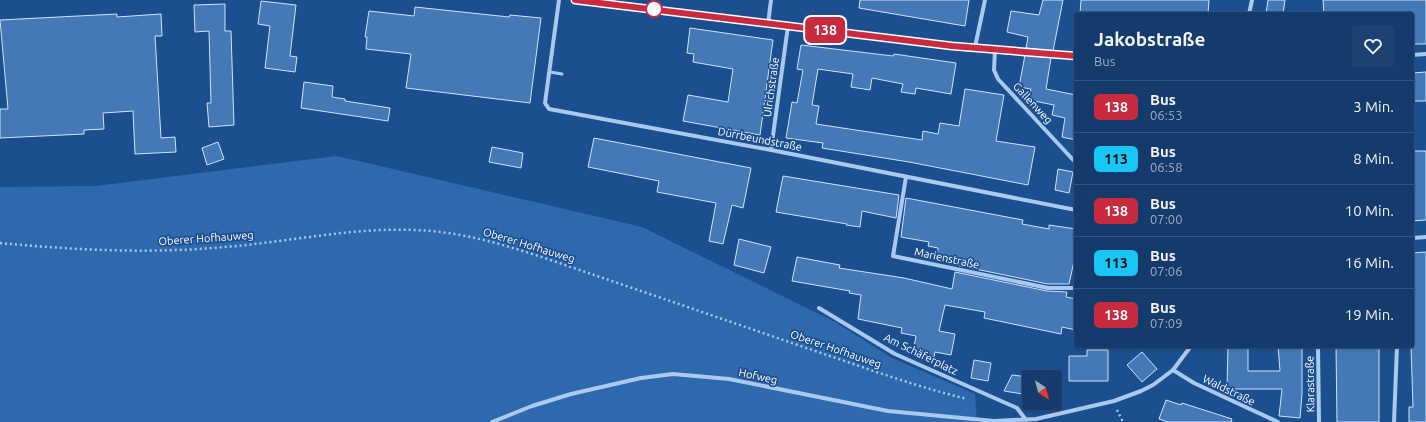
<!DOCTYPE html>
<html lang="de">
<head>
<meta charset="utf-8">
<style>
  body { margin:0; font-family:Ubuntu,sans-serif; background:#1d4271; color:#f1f3f6; height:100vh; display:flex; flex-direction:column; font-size:15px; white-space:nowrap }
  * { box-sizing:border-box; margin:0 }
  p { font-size:13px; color:#9dadc1 }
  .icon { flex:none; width:22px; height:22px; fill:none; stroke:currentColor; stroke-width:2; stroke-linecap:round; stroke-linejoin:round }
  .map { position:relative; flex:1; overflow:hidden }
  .drawer { position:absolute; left:1074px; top:12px; width:340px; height:336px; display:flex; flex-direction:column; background:#143b6b; border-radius:4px; box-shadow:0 1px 3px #0004,0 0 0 1px #33557e }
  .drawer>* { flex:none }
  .badge { padding:0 8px; border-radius:6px; font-size:14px; line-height:26px }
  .needle { width:26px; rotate:144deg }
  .tools { position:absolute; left:1022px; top:370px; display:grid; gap:8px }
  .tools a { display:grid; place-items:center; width:40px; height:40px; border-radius:4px; background:#143b6b; box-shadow:0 1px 3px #0004,0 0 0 1px #33557e; font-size:20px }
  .map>.badge { position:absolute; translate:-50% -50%; box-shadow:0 0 0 2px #fff }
  .round { display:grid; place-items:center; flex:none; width:42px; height:42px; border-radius:4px; background:#1d4271 }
  .head { display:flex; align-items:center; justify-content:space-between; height:68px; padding:0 20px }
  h1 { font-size:19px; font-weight:700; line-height:30px }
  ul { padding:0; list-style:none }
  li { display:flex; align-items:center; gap:12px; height:52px; padding:0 20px; border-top:1px solid #33557e }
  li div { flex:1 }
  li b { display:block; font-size:15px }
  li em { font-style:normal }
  li .badge { min-width:44px; font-weight:700; text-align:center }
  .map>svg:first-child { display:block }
  .green { fill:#2e69ad }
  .building { fill:#4478b7; stroke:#cfe3fa }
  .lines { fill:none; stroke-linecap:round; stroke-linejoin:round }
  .path { stroke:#a9c9ee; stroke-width:2.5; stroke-dasharray:2 3; stroke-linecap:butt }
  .lane { stroke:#a9c9ee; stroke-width:3 }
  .street { stroke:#a9c9ee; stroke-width:4 }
  .line-casing { stroke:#fff; stroke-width:9 }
  .line { stroke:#c82b40; stroke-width:6 }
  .stop-dot { fill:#fff; stroke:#c82b40; stroke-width:2 }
  .labels { text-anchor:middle; stroke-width:3.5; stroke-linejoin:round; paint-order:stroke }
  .street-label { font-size:11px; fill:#fff; stroke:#1b4f8f }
</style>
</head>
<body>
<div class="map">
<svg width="1426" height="422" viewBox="0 0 1426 422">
  <rect width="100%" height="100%" fill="#1b4f8f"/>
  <!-- green -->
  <polygon class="green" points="337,156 642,227 835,322 892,358 975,394 977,422 0,422 0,187 96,186"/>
  <!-- building -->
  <g class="building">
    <polygon points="860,0 969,0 965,26 859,8"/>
    <polygon points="1043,0 1063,0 1053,51 1026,48 1028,37 1007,32 1011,11 1039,15"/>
    <polygon points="1081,0 1209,0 1208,14 1080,14"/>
    <polygon points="1268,0 1285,0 1283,14 1266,14"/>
    <polygon points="1323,0 1426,0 1426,44 1412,44 1412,14 1324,14"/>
    <polygon points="261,1 296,5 290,56 297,57 295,72 265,68 270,26 258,24"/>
    <polygon points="225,4 225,31 231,31 234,125 209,127 207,103 211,103 209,31 195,32 194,5"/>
    <polygon points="415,7 509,17 510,15 541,18 530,103 406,88 411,54 366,49 367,37 365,37 369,11 414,16"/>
    <polygon points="117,14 117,17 161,14 162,36 155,36 161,138 175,137 176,152 135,154 133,111 103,113 104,129 84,130 84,134 0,138 0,109 8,109 0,20"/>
    <polygon points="690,28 773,40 760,135 683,121 688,95 728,102 733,69 693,62 694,54 687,53"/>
    <polygon points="801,45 893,56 894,54 956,63 951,94 916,88 915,94 901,92 903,84 872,78 870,90 851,87 853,74 818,69 812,105 819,106 816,124 922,140 923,131 938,134 940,123 959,126 965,89 1004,95 996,141 1035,147 1028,185 909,162 822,148 823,143 786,138 792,102 797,103 803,70 797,69"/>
    <polygon points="1025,55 1051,58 1046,89 1076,95 1076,140 1062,137 1065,118 1052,115 1054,105 1029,100 1031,89 1019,87"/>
    <polygon points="1426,72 1426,101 1412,101 1412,73"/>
    <polygon points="304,82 333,86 332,97 345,99 345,101 390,108 388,121 301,108"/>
    <polygon points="594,138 751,168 743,208 732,205 723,244 709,241 716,203 657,192 659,181 588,167"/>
    <polygon points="218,142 224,159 207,165 202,148"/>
    <polygon points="492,147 523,153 521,168 489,162"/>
    <polygon points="1412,151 1426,151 1426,220 1412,221"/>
    <polygon points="1058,169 1073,172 1069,193 1055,190"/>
    <polygon points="783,176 899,195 896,218 862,211 860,227 846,225 847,224 776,212"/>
    <polygon points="906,198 1023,220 1022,224 1049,229 1049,225 1076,229 1076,252 1069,284 1048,284 956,265 957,261 937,258 938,248 928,246 929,242 901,237"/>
    <polygon points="739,239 771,247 764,273 734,265"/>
    <polygon points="1426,252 1426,422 1409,422 1409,407 1413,407 1411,346 1412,346 1412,253"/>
    <polygon points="797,257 840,265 839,268 904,278 952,289 955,272 1047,291 1067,292 1066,297 1076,299 1076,330 1062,327 1061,334 984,318 985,312 945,305 939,331 955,334 951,355 935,352 934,357 918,354 913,352 916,336 901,333 902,328 858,319 861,295 849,293 850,291 792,281"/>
    <polygon points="1228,346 1248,346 1248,371 1280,371 1278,346 1302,346 1302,394 1300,418 1279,416 1282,389 1227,389"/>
    <polygon points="1336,346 1379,346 1379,422 1337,422"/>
    <polygon points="1087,350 1108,350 1108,381 1069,381 1069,356 1087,356"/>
    <polygon points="1142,352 1157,369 1142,382 1127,365"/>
    <polygon points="974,360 991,363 988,381 971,378"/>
    <polygon points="1012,375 1029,377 1029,395 1004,391"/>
    <polygon points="1166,400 1181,405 1182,403 1232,419 1231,422 1168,422 1159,419"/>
  </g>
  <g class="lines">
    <!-- path -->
    <g class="path">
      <path d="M0 243C75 250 149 254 225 247 300 241 372 222 448 233 502 241 555 262 606 279 679 304 751 329 824 354 871 370 918 387 967 399"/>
      <polyline points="1117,410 1123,422"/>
    </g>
    <!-- lane -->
    <polyline class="lane" points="550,72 562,74"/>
    <!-- street -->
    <g class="street">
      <polyline points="559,0 545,103 549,109 771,150 1076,210"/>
      <polyline points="575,0 952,46 1076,56"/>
      <polyline points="1249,14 1252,0"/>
      <polyline points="768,24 771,0"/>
      <polyline points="975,47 985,0"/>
      <polyline points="995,49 994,70 998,79 1076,163"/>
      <polyline points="1412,55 1426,54"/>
      <polyline points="771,150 788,26"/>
      <polyline points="906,177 893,256 1048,288 1076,288"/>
      <polyline points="1412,238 1426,237"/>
      <polyline points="819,308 895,354 1017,408 1026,420"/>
      <polyline points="1318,346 1319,422"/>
      <polyline points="1173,370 1194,383 1278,422"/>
      <polyline points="492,422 532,406 571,394 641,378 673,374 729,379 888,411 994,421 1036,419 1114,401 1141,391 1153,385 1173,370 1191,346"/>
      <polyline points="1394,422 1397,346"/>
    </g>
  </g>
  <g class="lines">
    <defs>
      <polyline id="line" points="575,0 952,46 1076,56"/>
    </defs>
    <!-- line casing -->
    <use href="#line" class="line-casing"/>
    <!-- line -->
    <use href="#line" class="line"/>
  </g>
  <!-- markers -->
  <circle class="stop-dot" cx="654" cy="9" r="8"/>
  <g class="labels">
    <!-- street labels -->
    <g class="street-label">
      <text transform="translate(771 87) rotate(-82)" y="4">Ulrichstraße</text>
      <text transform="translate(1033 103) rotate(47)" y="4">Gallenweg</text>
      <text transform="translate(760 139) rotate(11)" y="4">Dürrbeundstraße</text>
      <text transform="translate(206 238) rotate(-4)" y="4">Oberer Hofhauweg</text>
      <text transform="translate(529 245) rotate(17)" y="4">Oberer Hofhauweg</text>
      <text transform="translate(947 258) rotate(12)" y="4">Marienstraße</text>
      <text transform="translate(836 349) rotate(19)" y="4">Oberer Hofhauweg</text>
      <text transform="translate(921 354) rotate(26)" y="4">Am Schäferplatz</text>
      <text transform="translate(758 376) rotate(12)" y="4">Hofweg</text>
      <text transform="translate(1310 384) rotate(-91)" y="4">Klarastraße</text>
      <text transform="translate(1229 390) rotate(26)" y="4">Waldstraße</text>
    </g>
  </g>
</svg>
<div class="tools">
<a><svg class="needle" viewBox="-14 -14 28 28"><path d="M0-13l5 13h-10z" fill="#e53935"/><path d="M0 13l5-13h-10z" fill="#9dadc1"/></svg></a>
</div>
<b class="badge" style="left:825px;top:30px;background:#c82b40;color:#fff">138</b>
<section class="drawer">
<div class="head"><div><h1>Jakobstraße</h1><p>Bus</p></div><a class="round"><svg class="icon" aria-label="heart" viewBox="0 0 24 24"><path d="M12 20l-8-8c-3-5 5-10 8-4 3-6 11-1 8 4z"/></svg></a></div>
<ul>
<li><span class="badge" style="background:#c82b40;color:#fff">138</span><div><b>Bus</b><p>06:53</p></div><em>3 Min.</em></li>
<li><span class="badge" style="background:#18c5f4;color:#111">113</span><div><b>Bus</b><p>06:58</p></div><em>8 Min.</em></li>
<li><span class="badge" style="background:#c82b40;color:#fff">138</span><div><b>Bus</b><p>07:00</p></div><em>10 Min.</em></li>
<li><span class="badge" style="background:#18c5f4;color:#111">113</span><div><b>Bus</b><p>07:06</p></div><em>16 Min.</em></li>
<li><span class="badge" style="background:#c82b40;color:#fff">138</span><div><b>Bus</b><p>07:09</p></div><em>19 Min.</em></li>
</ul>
</section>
</div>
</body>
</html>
